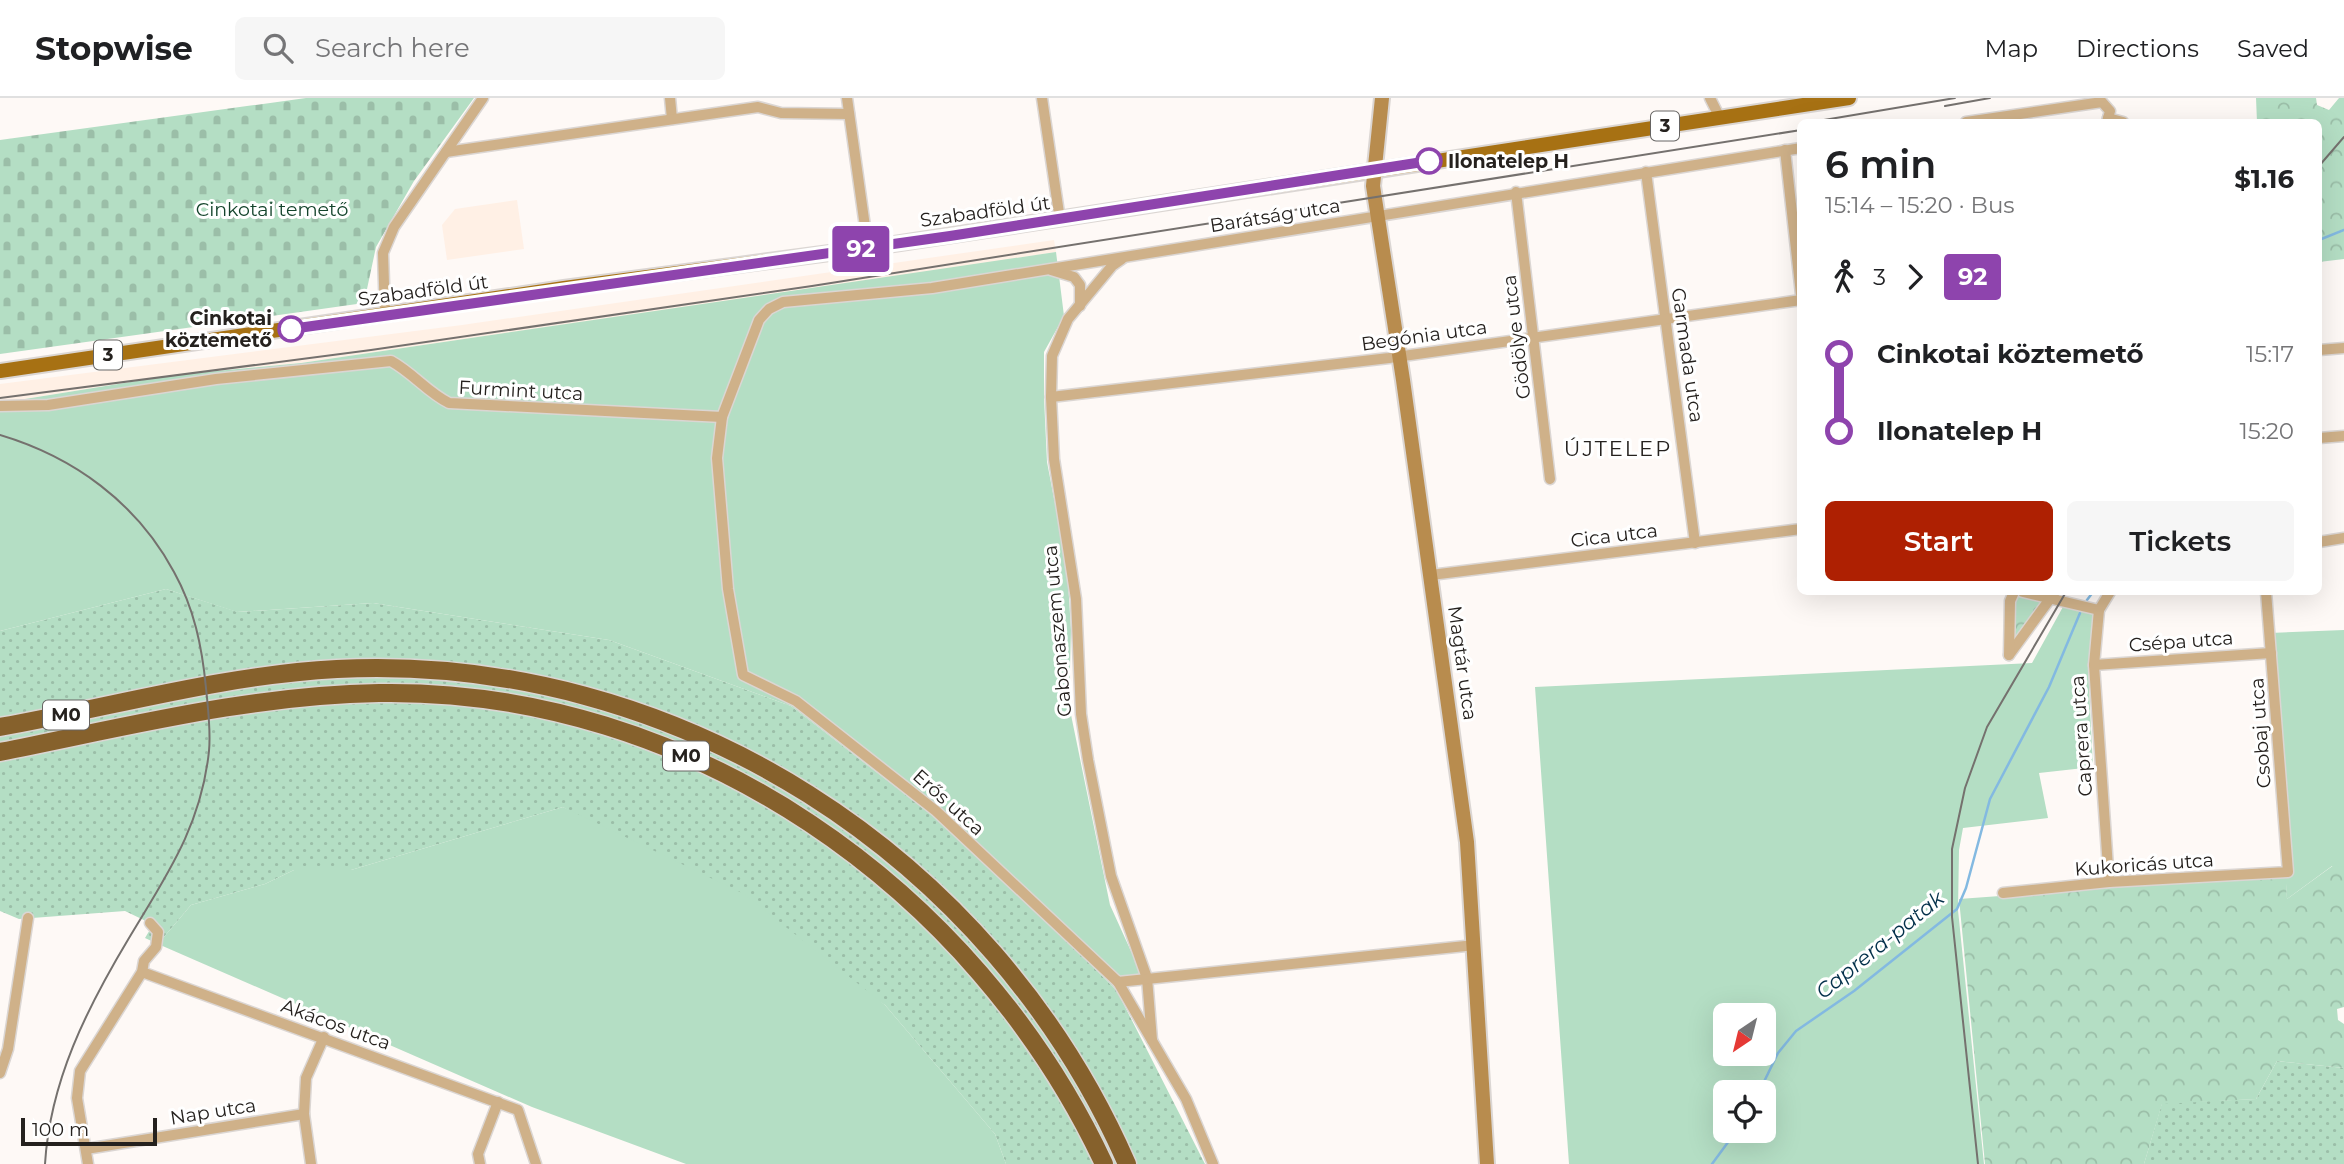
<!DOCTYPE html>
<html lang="en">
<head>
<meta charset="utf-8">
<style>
  body { margin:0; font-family:Montserrat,sans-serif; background:#f6f6f6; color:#202124; height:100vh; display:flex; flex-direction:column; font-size:26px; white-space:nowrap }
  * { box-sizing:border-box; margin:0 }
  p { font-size:23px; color:#757577 }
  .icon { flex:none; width:38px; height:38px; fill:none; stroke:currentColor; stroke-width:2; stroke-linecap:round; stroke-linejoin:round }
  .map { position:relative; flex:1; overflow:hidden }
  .side { position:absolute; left:1797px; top:21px; width:525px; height:476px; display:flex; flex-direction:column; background:#fff; border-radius:10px; box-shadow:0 7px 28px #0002 }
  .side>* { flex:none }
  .badge { padding:0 14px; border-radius:5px; font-size:24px; line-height:46px }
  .needle { width:46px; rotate:215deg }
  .controls { position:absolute; left:1713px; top:905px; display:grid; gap:14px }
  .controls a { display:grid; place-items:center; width:63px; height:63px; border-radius:10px; background:#fff; box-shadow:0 7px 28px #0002; font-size:35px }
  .scale { position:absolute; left:21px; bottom:18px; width:136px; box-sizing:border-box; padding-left:7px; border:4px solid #25211e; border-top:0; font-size:19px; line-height:24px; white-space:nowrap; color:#25211e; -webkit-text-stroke:5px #fff; paint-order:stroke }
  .map>.badge { position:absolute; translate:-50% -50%; box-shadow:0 0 0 4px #fff }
  .legs { display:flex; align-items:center; gap:10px; height:77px; padding:0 28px; font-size:23px }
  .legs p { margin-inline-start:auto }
  .overview { display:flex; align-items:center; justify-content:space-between; height:119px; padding:0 28px }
  h1 { font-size:38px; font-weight:600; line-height:52px }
  .button { display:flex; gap:14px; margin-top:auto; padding:14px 28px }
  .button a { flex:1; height:80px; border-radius:10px; background:#ae2002; color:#fff; font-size:28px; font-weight:600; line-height:80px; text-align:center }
  .button a+a { background:#f6f6f6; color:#202124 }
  ul { padding:0 28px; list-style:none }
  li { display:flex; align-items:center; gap:24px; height:77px; font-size:26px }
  li i { display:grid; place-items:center; width:10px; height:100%; margin:0 9px; background:currentColor }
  li i::after { content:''; width:18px; height:18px; margin:-9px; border:5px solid; border-radius:50%; background:#fff }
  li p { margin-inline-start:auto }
  li:first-child i { background:linear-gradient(#0000 50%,currentColor 0) }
  li:last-child i { background:linear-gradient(currentColor 50%,#0000 0) }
  header { display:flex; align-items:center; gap:42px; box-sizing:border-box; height:98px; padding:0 35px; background:#fff; border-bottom:2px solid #e0e0e0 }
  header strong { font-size:33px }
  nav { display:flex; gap:38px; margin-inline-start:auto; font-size:24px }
  .search { width:490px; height:63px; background:#f6f6f6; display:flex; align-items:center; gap:18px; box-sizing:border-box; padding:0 24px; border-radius:10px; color:#757577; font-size:26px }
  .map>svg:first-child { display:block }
  .built { fill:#fff0e5 }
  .grass { fill:url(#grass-dots) }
  .forest { fill:url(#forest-crowns) }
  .cemetery { fill:url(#cemetery-stones) }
  .green { fill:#b4dec4; fill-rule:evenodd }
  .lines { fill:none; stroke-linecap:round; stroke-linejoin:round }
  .stream { stroke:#83b9e1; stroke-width:2.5 }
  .street-casing { stroke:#dbd6d3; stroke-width:13 }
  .secondary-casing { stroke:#dbd6d3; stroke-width:18 }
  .primary-casing { stroke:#dbd6d3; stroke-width:18 }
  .highway-casing { stroke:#dbd6d3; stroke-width:21 }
  .street { stroke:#cfb189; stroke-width:10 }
  .secondary { stroke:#b88c4e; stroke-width:14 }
  .primary { stroke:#a77113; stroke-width:14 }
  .highway { stroke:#86612c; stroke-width:18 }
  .tram { stroke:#75716e; stroke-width:2 }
  .line-1-casing { stroke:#fff; stroke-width:16 }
  .line-1 { stroke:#8e44ad; stroke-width:10 }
  .stop-1-dot { fill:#fff; stroke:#8e44ad; stroke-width:3.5 }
  .labels { text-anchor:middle; stroke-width:6; stroke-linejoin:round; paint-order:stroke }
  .shield { fill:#fff; stroke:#666462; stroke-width:2 }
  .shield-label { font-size:18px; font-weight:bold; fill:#25211e }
  .stop-label { font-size:19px; font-weight:bold; fill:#25211e; stroke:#fff; text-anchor:start }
  .park-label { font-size:19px; fill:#14442c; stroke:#fff }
  .street-label { font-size:19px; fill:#25211e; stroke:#fff }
  .neighbourhood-label { font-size:21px; letter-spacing:2px; fill:#25211e; stroke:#fff }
  .water-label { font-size:21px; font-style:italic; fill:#03304a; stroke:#fff }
</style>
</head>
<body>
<header>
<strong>Stopwise</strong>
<div class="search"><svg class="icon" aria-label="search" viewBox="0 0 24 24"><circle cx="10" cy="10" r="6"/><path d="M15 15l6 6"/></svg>Search here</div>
<nav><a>Map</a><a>Directions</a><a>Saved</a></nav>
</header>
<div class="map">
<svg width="2344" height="1066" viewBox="0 0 2344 1066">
  <defs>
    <pattern id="grass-dots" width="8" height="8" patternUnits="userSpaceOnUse" patternTransform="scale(1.75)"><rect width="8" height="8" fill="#b4dec4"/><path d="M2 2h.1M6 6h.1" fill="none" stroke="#9bbea8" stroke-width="1.8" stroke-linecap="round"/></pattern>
    <pattern id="forest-crowns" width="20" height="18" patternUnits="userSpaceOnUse" patternTransform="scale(1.75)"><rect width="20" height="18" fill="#b4dec4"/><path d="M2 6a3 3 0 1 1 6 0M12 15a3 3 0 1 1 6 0" fill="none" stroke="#9bbea8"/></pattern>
    <pattern id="cemetery-stones" width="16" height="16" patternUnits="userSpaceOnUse" patternTransform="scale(1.75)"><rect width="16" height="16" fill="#b4dec4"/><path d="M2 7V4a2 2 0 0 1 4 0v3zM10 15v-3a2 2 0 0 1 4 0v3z" fill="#9bbea8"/></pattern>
  </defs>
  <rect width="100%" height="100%" fill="#fef9f6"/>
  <!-- built -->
  <g class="built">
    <polygon points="517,102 524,151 447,162 442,127 455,111"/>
    <polygon points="1054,142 1056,154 888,180 301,265 174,277 0,305 0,286 462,227"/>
  </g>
  <!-- grass -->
  <g class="grass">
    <polygon points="166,491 238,514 373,505 609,542 791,608 968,745 1117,893 1205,1066 1006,1066 995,1036 885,907 563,709 351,772 294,772 265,786 191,807 158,846 145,840 151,830 150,825 125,813 19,821 0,813 0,533"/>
    <polygon points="2277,963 2344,970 2344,1066 2144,1066 2162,1005 2256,1001"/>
  </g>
  <!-- forest -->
  <g class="forest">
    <polygon points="2256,0 2316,0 2317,7 2329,12 2339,0 2344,0 2344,161 2319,164 2319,24 2257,24"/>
    <polygon points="2020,498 2044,504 2015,543 2013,502"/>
    <polygon points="2344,763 2344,909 2337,911 2338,922 2344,926 2344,970 2277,963 2256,1001 2162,1006 2144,1066 1985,1066 1959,801 2286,777 2287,801 2338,764"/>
  </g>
  <!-- cemetery -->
  <polygon class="cemetery" points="306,0 474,0 414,83 376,149 364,205 0,256 0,42"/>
  <!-- green -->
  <g class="green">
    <polygon points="1056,154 1064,218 1044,254 1044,300 1047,364 1067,468 1071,532 1069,607 1110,807 1145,884 1117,893 968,745 791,608 609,542 373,505 237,514 166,491 0,533 0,305 174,277 301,265"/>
    <path d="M2064 507 2094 516 2088 570 2093 669 2039 675 2048 720 1963 730 1959 752 1958 812 1984 1066H1569L1535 589 2032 565ZM1726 917H1764V956H1726ZM1726 994H1764V1032H1726Z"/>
    <polygon points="2344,532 2344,769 2332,768 2287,801 2270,535"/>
    <polygon points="563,709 744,796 885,907 995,1036 1006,1066 686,1066 532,1009 158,846 191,807 265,786 294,772 351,772"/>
  </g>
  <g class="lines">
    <!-- stream -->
    <g class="stream">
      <polyline points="2319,142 2344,132"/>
      <polyline points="2087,502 2093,494"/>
      <polyline points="1759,994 1778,955 1796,933 1854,893 1957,811 1966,790 1990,701 2049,589 2080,515"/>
      <polyline points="1712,1066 1737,1032"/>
    </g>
    <defs>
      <g id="street">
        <polyline points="670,0 672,21"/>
        <polyline points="847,0 868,150"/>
        <polyline points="1042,0 1060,122"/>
        <polyline points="1710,0 1720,20"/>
        <polyline points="2108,20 2123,24"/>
        <polyline points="1966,24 2102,4 2110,13 2107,24"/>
        <polyline points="1785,52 1801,196"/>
        <polyline points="446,54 758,9 781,15 849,16"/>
        <polyline points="1646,74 1695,445"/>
        <polyline points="1516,94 1550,381"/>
        <polyline points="1122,161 1112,168 1068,221 1052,258 1051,299 1054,361 1076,501 1081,616 1088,662 1111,778 1147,880 1152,942"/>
        <polyline points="1051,172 1074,179 1080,187 1080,208"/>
        <polyline points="385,217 383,155 394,129 483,0"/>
        <polyline points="2319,252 2344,250"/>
        <polyline points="1051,299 1389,260 1801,202"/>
        <path d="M0 308 48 307 216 281 391 263C413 275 427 294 449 305L722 319"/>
        <polyline points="2319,340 2344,338"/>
        <polyline points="2319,444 2344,440"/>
        <polyline points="1431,477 1801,431"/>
        <polyline points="2023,494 2099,512"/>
        <polyline points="2009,557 2055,494"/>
        <polyline points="2009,557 2010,503 2014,494"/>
        <polyline points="2094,567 2271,555"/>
        <polyline points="2109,784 2094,567 2099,512 2110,494"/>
        <polyline points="2003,795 2109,784 2288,774 2266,494"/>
        <polyline points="1475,847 1118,884 936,713 796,603 743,577 728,491 717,360 722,319 759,222 769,211 783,204 932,190 1801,50"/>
        <polyline points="142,874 518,1012 536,1066"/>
        <polyline points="1118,884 1186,1001 1213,1066"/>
        <polyline points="0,975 8,951 28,820"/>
        <polyline points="86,1051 304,1016"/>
        <polyline points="88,1066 77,1000 80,973 142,874 144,863 156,849 158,834 150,825"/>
        <polyline points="311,1066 304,1016 306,980 324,939"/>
        <polyline points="480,1066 478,1056 498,1004"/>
      </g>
      <polyline id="secondary" points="1382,0 1373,88 1403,282 1467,744 1487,1066"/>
      <polyline id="primary" points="0,273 564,190 868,150 1849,0"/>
      <g id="highway">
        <path d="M0 629C112 609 223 577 337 571 676 554 992 757 1127 1066"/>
        <path d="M0 654C126 629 251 597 379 595 690 590 975 790 1104 1066"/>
      </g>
    </defs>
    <!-- street casing -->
    <use href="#street" class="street-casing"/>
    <!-- secondary casing -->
    <use href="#secondary" class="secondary-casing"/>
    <!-- primary casing -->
    <use href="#primary" class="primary-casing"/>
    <!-- highway casing -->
    <use href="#highway" class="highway-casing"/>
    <!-- street -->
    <use href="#street" class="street"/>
    <!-- secondary -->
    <use href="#secondary" class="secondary"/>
    <!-- primary -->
    <use href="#primary" class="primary"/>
    <!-- highway -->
    <use href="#highway" class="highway"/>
    <!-- tram -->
    <g class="tram">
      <polyline points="1945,8 1990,0"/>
      <polyline points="1812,24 1955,0"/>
      <polyline points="2319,68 2344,39"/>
      <polyline points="0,300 371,252 812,188 1801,32"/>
      <path d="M0 337C74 359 137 405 174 474 194 510 202 548 206 590 208 611 211 632 209 653 201 729 166 778 129 840 87 910 50 983 45 1066"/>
      <polyline points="1978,1066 1952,819 1952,751 1965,690 1987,629 2066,494"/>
    </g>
  </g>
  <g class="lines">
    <defs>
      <polyline id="line-1" points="291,231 950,138 1429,63"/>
    </defs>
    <!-- line-1 casing -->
    <use href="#line-1" class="line-1-casing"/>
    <!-- line-1 -->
    <use href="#line-1" class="line-1"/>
  </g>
  <!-- markers -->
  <g class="stop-1-dot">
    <circle cx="1429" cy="63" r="12"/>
    <circle cx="291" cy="231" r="12"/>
  </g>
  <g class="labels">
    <!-- shield labels -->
    <g class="shield">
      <rect x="1651" y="13.5" width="28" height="29" rx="5"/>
      <rect x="94" y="242.5" width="28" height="29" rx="5"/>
      <rect x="43" y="602.5" width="46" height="29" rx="5"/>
      <rect x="663" y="643.5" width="46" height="29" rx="5"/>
    </g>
    <g class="shield-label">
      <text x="1665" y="34">3</text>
      <text x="108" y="263">3</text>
      <text x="66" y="623">M0</text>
      <text x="686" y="664">M0</text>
    </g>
    <!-- stop labels -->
    <g class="stop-label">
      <text x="1448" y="70">Ilonatelep H</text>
      <text x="272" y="227" text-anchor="end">Cinkotai<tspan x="272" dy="22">köztemető</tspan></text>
    </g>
    <!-- park labels -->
    <g class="park-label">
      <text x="272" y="118">Cinkotai temető</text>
    </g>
    <!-- street labels -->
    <g class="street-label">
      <text transform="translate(985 113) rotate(-8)" y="7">Szabadföld út</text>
      <text transform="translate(1275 117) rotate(-9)" y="7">Barátság utca</text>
      <text transform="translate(423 192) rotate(-8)" y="7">Szabadföld út</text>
      <text transform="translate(1424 237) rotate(-8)" y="7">Begónia utca</text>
      <text transform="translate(1516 239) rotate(-97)" y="7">Gödölye utca</text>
      <text transform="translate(1688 257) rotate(82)" y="7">Garmada utca</text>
      <text transform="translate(521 292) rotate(3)" y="7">Furmint utca</text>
      <text transform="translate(1614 437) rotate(-7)" y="7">Cica utca</text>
      <text transform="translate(1057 533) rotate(-95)" y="7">Gabonaszem utca</text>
      <text transform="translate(2181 543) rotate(-4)" y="7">Csépa utca</text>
      <text transform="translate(1463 565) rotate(82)" y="7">Magtár utca</text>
      <text transform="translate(2260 635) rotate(-94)" y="7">Csobaj utca</text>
      <text transform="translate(2081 638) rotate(-94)" y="7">Caprera utca</text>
      <text transform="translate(949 704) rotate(42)" y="7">Erős utca</text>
      <text transform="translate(2144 766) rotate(-4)" y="7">Kukoricás utca</text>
      <text transform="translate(336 926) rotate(20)" y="7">Akácos utca</text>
      <text transform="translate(213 1013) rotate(-9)" y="7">Nap utca</text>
    </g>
    <!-- neighbourhood labels -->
    <g class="neighbourhood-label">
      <text x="1618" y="358">ÚJTELEP</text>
    </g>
    <!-- water labels -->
    <g class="water-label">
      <text transform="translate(1880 847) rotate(-39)" y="7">Caprera-patak</text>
    </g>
  </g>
</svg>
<div class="controls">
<a><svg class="needle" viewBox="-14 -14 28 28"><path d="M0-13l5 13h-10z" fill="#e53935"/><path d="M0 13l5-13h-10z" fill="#757577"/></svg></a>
<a><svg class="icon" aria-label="locate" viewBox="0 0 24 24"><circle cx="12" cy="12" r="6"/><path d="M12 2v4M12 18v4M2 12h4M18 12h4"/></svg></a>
</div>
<div class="scale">100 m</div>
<b class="badge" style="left:861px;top:151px;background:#8e44ad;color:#fff">92</b>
<section class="side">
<div class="overview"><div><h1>6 min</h1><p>15:14 – 15:20 · Bus</p></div><b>$1.16</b></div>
<div class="legs"><svg class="icon" aria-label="walk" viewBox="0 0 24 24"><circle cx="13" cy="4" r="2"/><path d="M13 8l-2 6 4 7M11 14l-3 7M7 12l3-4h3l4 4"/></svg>3<svg class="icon" aria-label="forward" viewBox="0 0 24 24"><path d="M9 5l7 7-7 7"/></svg><b class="badge" style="background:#8e44ad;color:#fff">92</b></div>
<ul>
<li><i style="color:#8e44ad"></i><b>Cinkotai köztemető</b><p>15:17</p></li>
<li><i style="color:#8e44ad"></i><b>Ilonatelep H</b><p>15:20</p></li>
</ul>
<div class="button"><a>Start</a><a>Tickets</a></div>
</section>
</div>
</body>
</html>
